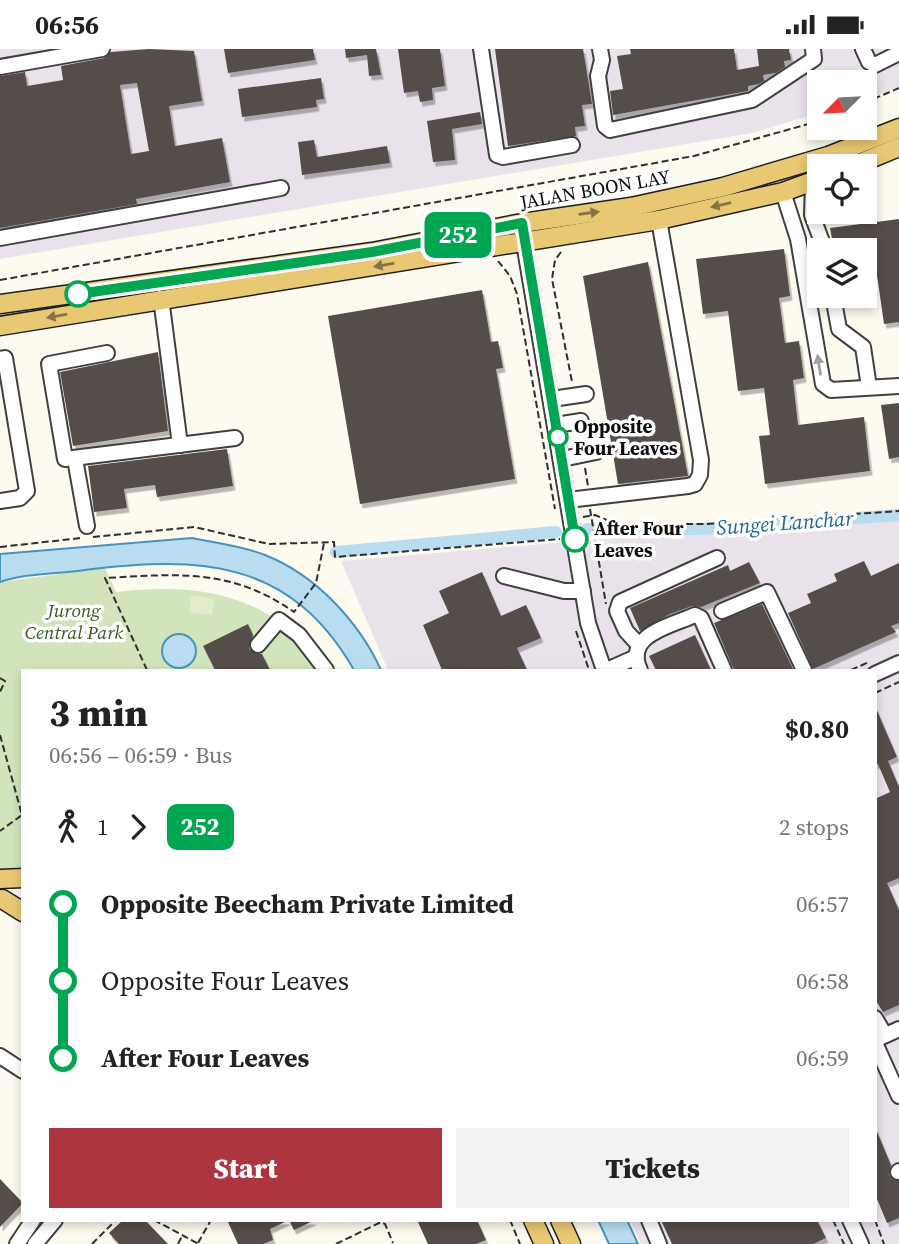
<!DOCTYPE html>
<html lang="en">
<head>
<meta charset="utf-8">
<style>
  body { margin:0; font-family:"Source Serif 4",serif; background:#f2f2f2; color:#222; height:100vh; display:flex; flex-direction:column; font-size:26px; white-space:nowrap }
  * { box-sizing:border-box; margin:0 }
  p { font-size:23px; color:#767676 }
  .icon { flex:none; width:38px; height:38px; fill:none; stroke:currentColor; stroke-width:2; stroke-linecap:round; stroke-linejoin:round }
  .map { position:relative; flex:1; overflow:hidden }
  .details { position:absolute; left:21px; top:620px; width:856px; height:553px; display:flex; flex-direction:column; background:#fff; border-radius:0px; box-shadow:0 4px 10px #0003 }
  .details>* { flex:none }
  .badge { padding:0 14px; border-radius:10px; font-size:24px; line-height:46px }
  .needle { width:46px; rotate:246deg }
  .buttons { position:absolute; left:807px; top:21px; display:grid; gap:14px }
  .buttons a { display:grid; place-items:center; width:70px; height:70px; border-radius:0px; background:#fff; box-shadow:0 4px 10px #0003; font-size:35px }
  .map>.badge { position:absolute; translate:-50% -50%; box-shadow:0 0 0 4px #fff }
  .legs { display:flex; align-items:center; gap:10px; height:77px; padding:0 28px; font-size:23px }
  .legs p { margin-inline-start:auto }
  .head { display:flex; align-items:center; justify-content:space-between; height:119px; padding:0 28px }
  h1 { font-size:38px; font-weight:800; line-height:52px }
  .action { display:flex; gap:14px; margin-top:auto; padding:14px 28px }
  .action a { flex:1; height:80px; border-radius:0px; background:#ad353f; color:#fff; font-size:28px; font-weight:800; line-height:80px; text-align:center }
  .action a+a { background:#f2f2f2; color:#222 }
  ul { padding:0 28px; list-style:none }
  li { display:flex; align-items:center; gap:24px; height:77px; font-size:26px }
  li i { display:grid; place-items:center; width:10px; height:100%; margin:0 9px; background:currentColor }
  li i::after { content:''; width:18px; height:18px; margin:-9px; border:5px solid; border-radius:50%; background:#fff }
  li p { margin-inline-start:auto }
  li:first-child i { background:linear-gradient(#0000 50%,currentColor 0) }
  li:last-child i { background:linear-gradient(currentColor 50%,#0000 0) }
  .status { display:flex; justify-content:space-between; align-items:center; height:49px; padding:0 35px; background:#fff; direction:ltr }
  .status svg { height:19px; fill:currentColor }
  .map>svg:first-child { display:block }
  .industrial { fill:#e9e2eb }
  .green { fill:#d2e4bc }
  .pitch { fill:#e2eccd }
  .water { fill:#b9ddef; stroke:#4893be; stroke-width:2 }
  .lines { fill:none; stroke-linecap:round; stroke-linejoin:round }
  .canal { stroke:#b9ddef; stroke-width:12 }
  .building { fill:#544e4a; fill-rule:evenodd; filter:url(#shadow) }
  .minor-casing { stroke:#404040; stroke-width:18 }
  .major-casing { stroke:#1e1e1e; stroke-width:21 }
  .path { stroke:#2f2f2f; stroke-width:2; stroke-dasharray:7 3.5; stroke-linecap:butt }
  .minor { stroke:#fff; stroke-width:14 }
  .major { stroke:#e9c873; stroke-width:18 }
  .oneway { fill:#867445 }
  .oneway2 { fill:#9e9e9e }
  .line-1-casing { stroke:#fff; stroke-width:16 }
  .line-1 { stroke:#00a651; stroke-width:10 }
  .stop-1-dot { fill:#fff; stroke:#00a651; stroke-width:3.5 }
  .labels { text-anchor:middle; stroke-width:7; stroke-linejoin:round; paint-order:stroke }
  .street-label { font-size:19px; fill:#0d0d0d; stroke:#fff }
  .stop-label { font-size:19px; font-weight:bold; fill:#0d0d0d; stroke:#fff; text-anchor:start }
  .park-label { font-size:19px; font-style:italic; fill:#325d25; stroke:#fff }
  .water-label { font-size:21px; font-style:italic; fill:#246591; stroke:#fff }
</style>
</head>
<body>
<div class="status"><b>06:56</b><svg viewBox="0 0 49 12"><path d="M0 12V9h3v3zM5 12V6h3v6zM10 12V3h3v9zM15 12V0h3v12zM26 1h20v11H26zM47 4h2v5h-2z"/></svg></div>
<div class="map">
<svg width="899" height="1195" viewBox="0 0 899 1195">
  <defs>
    <filter id="shadow"><feDropShadow dx="2.5" dy="4.5" stdDeviation="0" flood-color="#0004"/></filter>
  </defs>
  <rect width="100%" height="100%" fill="#fdfaef"/>
  <!-- industrial -->
  <g class="industrial">
    <polygon points="0,0 899,0 899,38 865,51 864,33 819,33 819,64 752,84 0,210"/>
    <polygon points="899,465 899,1195 641,1195 630,1171 875,1171 875,621 388,621 341,512"/>
  </g>
  <!-- green -->
  <path class="green" d="M105 519 116 543C182 535 246 540 297 587 307 597 315 610 323 621H23V819L0 820V533Z"/>
  <!-- pitch -->
  <polygon class="pitch" points="191,547 214,549 212,566 189,564"/>
  <!-- water -->
  <g class="water">
    <path d="M192 489C215 494 243 497 265 506 316 526 359 573 381 621H354C290 510 201 507 85 521 58 525 25 524 0 533V505Z"/>
    <circle cx="179" cy="602" r="17"/>
    <polygon points="598,1171 627,1171 638,1195 609,1195"/>
  </g>
  <g class="lines">
    <!-- canal -->
    <g class="canal">
      <polyline points="587,480 699,480 899,466"/>
      <polyline points="336,503 556,483"/>
    </g>
  </g>
  <!-- building -->
  <g class="building">
    <path d="M149 0 194 2 202 52 169 57 175 97 222 89 230 133 136 150 137 155 0 179V27L25 23 27 37 63 31 61 17 104 9 111 3ZM137 34 149 102 131 105 120 36Z"/>
    <polygon points="224,0 313,0 315,11 228,24"/>
    <polygon points="345,0 376,0 381,26 369,27 367,6 346,9"/>
    <polygon points="398,0 440,0 445,37 432,39 433,51 420,53 418,42 404,44"/>
    <polygon points="495,0 583,0 592,55 582,56 585,77 575,78 576,87 508,97"/>
    <polygon points="630,0 734,0 737,21 759,17 757,0 789,0 791,11 784,12 785,18 776,24 763,26 764,32 759,35 748,37 748,42 613,66 610,42 623,40 617,7 631,5"/>
    <polygon points="321,29 324,50 316,51 317,58 242,68 238,40"/>
    <polygon points="480,63 482,75 452,80 455,111 433,113 427,72"/>
    <polygon points="314,91 317,108 387,97 390,114 302,126 298,93"/>
    <polygon points="899,170 899,273 884,275 877,226 864,228 864,201 834,201 830,179"/>
    <polygon points="784,200 790,247 779,249 785,294 799,292 804,329 793,331 798,376 864,368 870,422 765,435 759,387 770,386 764,339 738,342 728,262 703,265 696,210"/>
    <polygon points="648,213 688,427 618,435 583,227"/>
    <polygon points="482,241 491,293 498,292 503,319 496,320 515,430 360,455 328,267"/>
    <polygon points="158,303 168,382 73,397 60,323"/>
    <polygon points="899,354 899,408 889,410 881,356"/>
    <polygon points="227,400 233,437 157,448 155,436 124,440 127,459 94,463 88,417"/>
    <polygon points="864,512 871,527 899,514 899,574 891,577 896,583 813,620 788,564 811,554 807,545 837,532 834,525"/>
    <polygon points="749,513 760,534 701,558 692,557 670,565 640,582 630,559 728,516 730,522"/>
    <polygon points="482,523 501,567 526,556 541,589 517,599 527,621 442,621 423,576 449,564 439,542"/>
    <polygon points="762,555 793,620 734,621 714,574"/>
    <polygon points="248,575 253,586 249,600 256,605 262,605 270,621 215,621 203,597"/>
    <polygon points="695,586 711,621 656,621 649,607"/>
    <polygon points="875,657 897,708 888,712 899,738 899,829 887,834 899,861 899,956 883,963 875,950 875,750 890,743 878,715 875,716"/>
    <polygon points="875,1078 891,1116 889,1126 899,1132 899,1169 887,1174 875,1145"/>
    <polygon points="0,1130 23,1154 0,1178"/>
    <polygon points="123,1171 145,1171 168,1195 119,1195 109,1184"/>
    <polygon points="227,1171 315,1171 294,1181 289,1171 270,1180 273,1191 263,1195 238,1195"/>
    <polygon points="417,1171 477,1171 486,1191 476,1195 428,1195"/>
    <polygon points="661,1171 817,1171 826,1189 813,1195 672,1195"/>
  </g>
  <g class="lines">
    <defs>
      <g id="minor">
        <polyline points="481,0 497,106 503,108 572,96"/>
        <polyline points="600,0 602,11 598,27 605,77 610,81 752,51 814,10 813,0"/>
        <polyline points="863,0 869,13 875,16 899,4"/>
        <polyline points="0,18 102,0"/>
        <polyline points="813,133 812,166 825,201"/>
        <polyline points="783,143 798,190 823,335 831,341 899,337"/>
        <polyline points="522,182 588,574 604,621"/>
        <polyline points="0,189 281,139"/>
        <polyline points="833,247 839,280 863,298 869,338"/>
        <polyline points="161,249 180,396"/>
        <polyline points="107,304 49,315 65,410 235,389"/>
        <polyline points="0,310 5,309 27,442 20,449 0,452"/>
        <polyline points="552,350 586,345"/>
        <polyline points="556,376 581,372"/>
        <polyline points="75,410 87,477"/>
        <polyline points="562,410 596,403"/>
        <polyline points="568,451 688,437 695,435 700,426 701,411 659,171"/>
        <polyline points="504,527 564,542 583,542"/>
        <polyline points="722,562 767,543 804,621"/>
        <polyline points="638,595 626,582 617,562 620,553 717,509"/>
        <polyline points="258,596 279,571 299,586 326,621"/>
        <polyline points="607,621 634,609"/>
        <path d="M640 621C624 586 670 577 695 566L701 569 724 621"/>
        <polyline points="875,625 899,614"/>
        <polyline points="875,969 885,986"/>
        <polyline points="875,991 899,980"/>
        <polyline points="875,994 899,1047"/>
        <polyline points="0,1007 23,1022"/>
        <polyline points="898,1123 899,1122"/>
        <polyline points="649,1171 659,1195"/>
        <polyline points="850,1171 861,1195"/>
        <polyline points="17,1195 33,1171"/>
        <polyline points="35,1195 55,1171"/>
      </g>
      <g id="major">
        <polyline points="853,117 899,98"/>
        <polyline points="0,255 372,203 522,174 631,158 723,138 828,107 899,79"/>
        <polyline points="0,277 659,171 783,143 819,130"/>
        <polyline points="0,830 23,829"/>
        <polyline points="2,850 23,863"/>
        <polyline points="533,1171 544,1195"/>
        <polyline points="560,1171 571,1195"/>
      </g>
    </defs>
    <!-- minor casing -->
    <use href="#minor" class="minor-casing"/>
    <!-- major casing -->
    <use href="#major" class="major-casing"/>
    <!-- path -->
    <g class="path">
      <polyline points="864,54 899,39"/>
      <polyline points="561,203 555,211 552,230 572,333"/>
      <polyline points="498,212 510,227 517,245 555,460"/>
      <polyline points="0,231 694,107 819,72"/>
      <polyline points="585,419 588,437"/>
      <polyline points="590,460 606,555"/>
      <polyline points="583,468 595,466 616,475 707,475 899,462"/>
      <polyline points="93,488 194,478 269,495 334,493 335,508 560,490"/>
      <polyline points="0,498 81,489"/>
      <polyline points="576,582 589,621"/>
      <path d="M147 621 105 529C178 525 231 519 294 563L316 534 324 494"/>
      <polyline points="851,621 869,613"/>
      <polyline points="0,629 5,632 0,643"/>
      <polyline points="875,644 899,633"/>
      <polyline points="0,686 22,766 0,782"/>
      <polyline points="154,1171 199,1195"/>
      <polyline points="331,1171 331,1173"/>
      <polyline points="510,1171 520,1195"/>
      <polyline points="833,1171 844,1195"/>
      <polyline points="875,1171 884,1195"/>
      <polyline points="198,1194 211,1171"/>
      <polyline points="92,1195 116,1171"/>
      <polyline points="178,1195 182,1187"/>
      <polyline points="336,1195 381,1173 385,1175 393,1194"/>
    </g>
    <!-- minor -->
    <use href="#minor" class="minor"/>
    <!-- major -->
    <use href="#major" class="major"/>
  </g>
  <!-- one-way arrows -->
  <defs><path id="oneway-solid" d="M-6-.8H1V-3.2L6.5 0L1 3.2V.8H-6Z" transform="scale(1.75)"/></defs>
  <g class="oneway">
    <use href="#oneway-solid" transform="translate(721 156) rotate(167)"/>
    <use href="#oneway-solid" transform="translate(589 164) rotate(-8)"/>
    <use href="#oneway-solid" transform="translate(384 216) rotate(170)"/>
    <use href="#oneway-solid" transform="translate(57 267) rotate(170)"/>
  </g>
  <use class="oneway2" href="#oneway-solid" transform="translate(819 316) rotate(-99)"/>
  <g class="lines">
    <defs>
      <polyline id="line-1" points="78,245 372,203 522,174 575,490"/>
    </defs>
    <!-- line-1 casing -->
    <use href="#line-1" class="line-1-casing"/>
    <!-- line-1 -->
    <use href="#line-1" class="line-1"/>
  </g>
  <!-- markers -->
  <g class="stop-1-dot">
    <circle cx="78" cy="245" r="12"/>
    <circle cx="558" cy="388" r="9"/>
    <circle cx="575" cy="490" r="12"/>
  </g>
  <g class="labels">
    <!-- street labels -->
    <g class="street-label">
      <text transform="translate(595 140) rotate(-10)" y="7">JALAN BOON LAY</text>
    </g>
    <!-- stop labels -->
    <g class="stop-label">
      <text x="574" y="384">Opposite<tspan x="574" dy="22">Four Leaves</tspan></text>
      <text x="594" y="486">After Four<tspan x="594" dy="22">Leaves</tspan></text>
    </g>
    <!-- park labels -->
    <g class="park-label">
      <text x="74" y="568">Jurong<tspan x="74" dy="22">Central Park</tspan></text>
    </g>
    <!-- water labels -->
    <g class="water-label">
      <text transform="translate(785 474) rotate(-4)" y="7">Sungei Lanchar</text>
    </g>
  </g>
</svg>
<div class="buttons">
<a><svg class="needle" viewBox="-14 -14 28 28"><path d="M0-13l5 13h-10z" fill="#e53935"/><path d="M0 13l5-13h-10z" fill="#767676"/></svg></a>
<a><svg class="icon" aria-label="locate" viewBox="0 0 24 24"><circle cx="12" cy="12" r="6"/><path d="M12 2v4M12 18v4M2 12h4M18 12h4"/></svg></a>
<a><svg class="icon" aria-label="layers" viewBox="0 0 24 24"><path d="M12 4l9 5-9 5-9-5zM3 14l9 5 9-5"/></svg></a>
</div>
<b class="badge" style="left:458px;top:186px;background:#00a651;color:#fff">252</b>
<section class="details">
<div class="head"><div><h1>3 min</h1><p>06:56 – 06:59 · Bus</p></div><b>$0.80</b></div>
<div class="legs"><svg class="icon" aria-label="walk" viewBox="0 0 24 24"><circle cx="13" cy="4" r="2"/><path d="M13 8l-2 6 4 7M11 14l-3 7M7 12l3-4h3l4 4"/></svg>1<svg class="icon" aria-label="forward" viewBox="0 0 24 24"><path d="M9 5l7 7-7 7"/></svg><b class="badge" style="background:#00a651;color:#fff">252</b><p>2 stops</p></div>
<ul>
<li><i style="color:#00a651"></i><b>Opposite Beecham Private Limited</b><p>06:57</p></li>
<li><i style="color:#00a651"></i><span>Opposite Four Leaves</span><p>06:58</p></li>
<li><i style="color:#00a651"></i><b>After Four Leaves</b><p>06:59</p></li>
</ul>
<div class="action"><a>Start</a><a>Tickets</a></div>
</section>
</div>
</body>
</html>
